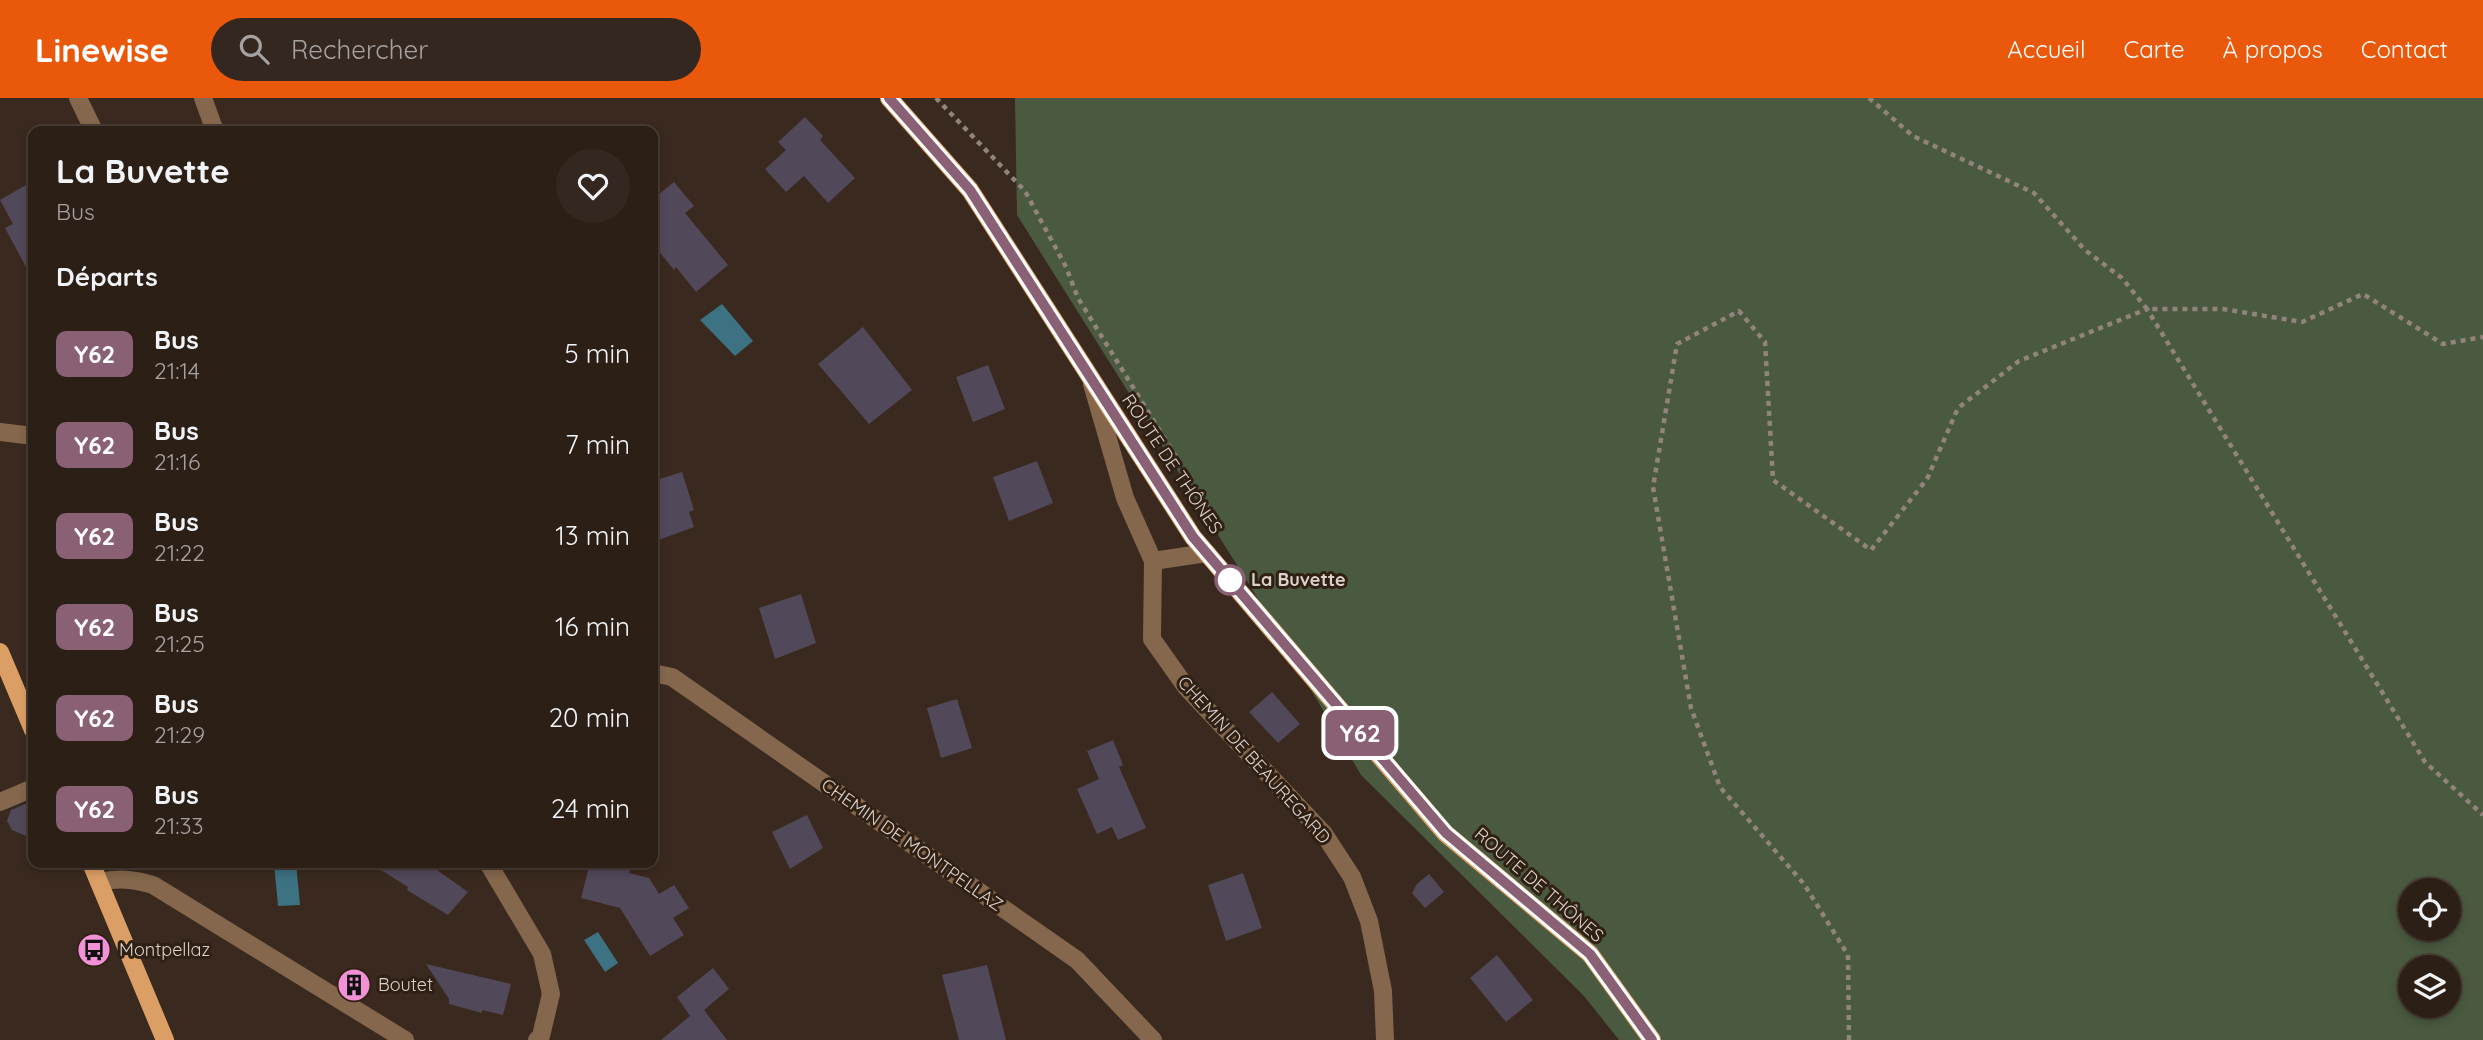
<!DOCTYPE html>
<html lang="fr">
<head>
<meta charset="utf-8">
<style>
  body { margin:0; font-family:Quicksand,sans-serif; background:#34271f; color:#f1f3f6; height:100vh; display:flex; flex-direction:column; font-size:26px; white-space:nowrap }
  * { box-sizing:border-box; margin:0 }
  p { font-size:23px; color:#a6a2a1 }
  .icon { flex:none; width:38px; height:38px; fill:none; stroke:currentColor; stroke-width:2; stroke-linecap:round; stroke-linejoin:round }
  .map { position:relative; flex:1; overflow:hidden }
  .panel { position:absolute; left:28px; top:28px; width:630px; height:742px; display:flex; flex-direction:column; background:#2c1f16; border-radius:14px; box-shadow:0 4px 10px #0003,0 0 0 2px #483d35 }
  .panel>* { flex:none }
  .badge { padding:0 14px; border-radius:10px; font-size:24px; line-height:46px }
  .controls { position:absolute; left:2398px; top:780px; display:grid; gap:14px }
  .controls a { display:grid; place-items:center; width:63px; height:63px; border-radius:50%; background:#2c1f16; box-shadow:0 4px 10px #0003,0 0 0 2px #483d35; font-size:35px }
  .map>.badge { position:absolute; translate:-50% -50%; box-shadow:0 0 0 4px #fff }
  h2 { padding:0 28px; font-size:26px; line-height:63px }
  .round { display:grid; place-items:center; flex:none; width:74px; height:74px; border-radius:37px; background:#34271f }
  .headline { display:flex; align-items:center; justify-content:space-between; height:119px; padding:0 28px }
  h1 { font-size:33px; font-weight:700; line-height:52px }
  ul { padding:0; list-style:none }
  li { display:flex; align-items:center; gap:21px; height:91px; padding:0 28px }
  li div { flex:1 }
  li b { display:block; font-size:26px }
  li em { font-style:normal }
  li .badge { min-width:77px; font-weight:700; text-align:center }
  header { display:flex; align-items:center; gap:42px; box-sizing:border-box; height:98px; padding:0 35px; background:#ea580c; color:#fff }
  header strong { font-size:33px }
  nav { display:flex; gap:38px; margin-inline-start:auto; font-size:24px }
  .search { width:490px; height:63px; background:#34271f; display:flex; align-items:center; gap:18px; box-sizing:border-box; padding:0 24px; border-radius:38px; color:#a6a2a1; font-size:26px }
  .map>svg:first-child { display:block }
  .green { fill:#495a40; fill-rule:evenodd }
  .water { fill:#3c7281 }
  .building { fill:#51485a }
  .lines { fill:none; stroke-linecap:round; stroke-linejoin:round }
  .path { stroke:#92847c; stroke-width:4.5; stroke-dasharray:5 5; stroke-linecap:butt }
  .minor { stroke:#84674c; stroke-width:18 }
  .major { stroke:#db9f65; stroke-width:18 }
  .line-casing { stroke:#fff; stroke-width:16 }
  .line { stroke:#8a6075; stroke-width:10 }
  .stop-dot { fill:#fff; stroke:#8a6075; stroke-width:3.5 }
  .labels { text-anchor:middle; stroke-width:6; stroke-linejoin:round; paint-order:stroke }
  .street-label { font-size:18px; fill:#dcd1ca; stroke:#302014 }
  .stop-label { font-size:18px; font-weight:bold; fill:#dcd1ca; stroke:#302014; text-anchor:start }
  .poi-label { font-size:18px; fill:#dcd1ca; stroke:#302014; text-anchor:start }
</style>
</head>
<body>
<header>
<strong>Linewise</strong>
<div class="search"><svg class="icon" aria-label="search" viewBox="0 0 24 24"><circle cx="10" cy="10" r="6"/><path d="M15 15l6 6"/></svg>Rechercher</div>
<nav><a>Accueil</a><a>Carte</a><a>À propos</a><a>Contact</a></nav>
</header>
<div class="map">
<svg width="2483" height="942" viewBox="0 0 2483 942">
  <rect width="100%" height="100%" fill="#3a291e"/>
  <!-- green -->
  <path class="green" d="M1015 0H2483V942H1619L1584 898 1361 677 1252 491 1017 117ZM2410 793H2448V831H2410ZM2410 870H2448V908H2410Z"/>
  <!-- water -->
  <g class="water">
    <polygon points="722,206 753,243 735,258 700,222"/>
    <polygon points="274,765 296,765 300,807 278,808"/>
    <polygon points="598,834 618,865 605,874 584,842"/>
  </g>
  <!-- building -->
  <g class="building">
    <polygon points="805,19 823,38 820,42 855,80 828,105 804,78 786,94 765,71 786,52 778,44"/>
    <polygon points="33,83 33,182 5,130 13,126 0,102"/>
    <polygon points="674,84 694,108 685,115 728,167 696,194 676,169 674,172 653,146 653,101"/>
    <polygon points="863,229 912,292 869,326 818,266"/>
    <polygon points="988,267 1005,311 973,324 956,279"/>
    <polygon points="1037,363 1053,405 1009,423 993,379"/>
    <polygon points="682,374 694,412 689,414 694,429 653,444 653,383"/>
    <polygon points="801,496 816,545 775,561 759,510"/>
    <polygon points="1272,594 1300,626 1278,645 1249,614"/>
    <polygon points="957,601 972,650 941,660 927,610"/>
    <polygon points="1113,642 1123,667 1119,669 1146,730 1118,742 1112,729 1097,736 1077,691 1099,681 1087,653"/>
    <polygon points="25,706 33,709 33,741 12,732 7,723 11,712"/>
    <polygon points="807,717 823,750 790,771 772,734"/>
    <polygon points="370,765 437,765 437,772 468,794 448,817 407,792 408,789"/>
    <polygon points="590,765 603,765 630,771 629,775 649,780 659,796 674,787 689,810 673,820 684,837 650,858 620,810 581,800"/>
    <polygon points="1243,775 1262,830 1226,843 1208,787"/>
    <polygon points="1429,776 1444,794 1425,810 1412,795 1417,786"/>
    <polygon points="1497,857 1533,902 1506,924 1470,880"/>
    <polygon points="426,866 511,886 503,917 482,912 482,915 449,906 449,901"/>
    <polygon points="987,867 1006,942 959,942 942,877"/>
    <polygon points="713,870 729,891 704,912 727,942 661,942 690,918 677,899"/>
  </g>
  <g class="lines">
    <!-- path -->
    <g class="path">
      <polyline points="936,0 1025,93 1066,169 1078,200 1221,432"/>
      <polyline points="1869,0 1913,38 2034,95 2085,152 2122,180 2147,211 2223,211 2302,224 2363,196 2443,246 2483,239"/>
      <polyline points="1849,942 1848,857 1804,786 1720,689 1691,610 1653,389 1677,246 1739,213 1765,244 1773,382 1871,452 1927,381 1958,310 2019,263 2147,211 2425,664 2483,717"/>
    </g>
    <!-- minor -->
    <g class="minor">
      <polyline points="78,0 94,33"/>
      <polyline points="203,0 215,33"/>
      <polyline points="1092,286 1125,400 1153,463 1152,541 1186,589 1324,736 1352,779 1369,823 1383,893 1385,942"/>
      <polyline points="0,334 33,338"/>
      <polyline points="1153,463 1207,455"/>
      <polyline points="653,575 672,579 1077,862 1153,942"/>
      <polyline points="0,704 33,690"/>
      <polyline points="488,765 542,856 551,896 541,938 537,942"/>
      <path d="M99 784C119 780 133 781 153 787L405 942"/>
    </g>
    <!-- major -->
    <g class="major">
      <polyline points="889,0 970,92 1193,439 1445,735 1590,856 1652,942"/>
      <polyline points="0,554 33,632"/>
      <polyline points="91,765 165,942"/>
    </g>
  </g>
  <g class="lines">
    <defs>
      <polyline id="line" points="889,0 970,92 1193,439 1446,735 1590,856 1652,942"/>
    </defs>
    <!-- line casing -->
    <use href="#line" class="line-casing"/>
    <!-- line -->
    <use href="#line" class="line"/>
  </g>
  <!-- icons -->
  <defs>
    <symbol id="bus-disc" viewBox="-11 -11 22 22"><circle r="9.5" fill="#f291d6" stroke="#302014"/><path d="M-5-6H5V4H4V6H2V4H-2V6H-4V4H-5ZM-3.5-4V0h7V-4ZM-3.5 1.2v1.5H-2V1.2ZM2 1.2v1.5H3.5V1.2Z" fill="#111"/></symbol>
    <symbol id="building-disc" viewBox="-11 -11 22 22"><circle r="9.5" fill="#f291d6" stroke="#302014"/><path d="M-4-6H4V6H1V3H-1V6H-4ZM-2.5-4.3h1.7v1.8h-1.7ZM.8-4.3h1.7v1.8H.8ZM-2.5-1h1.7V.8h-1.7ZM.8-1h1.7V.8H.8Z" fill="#111"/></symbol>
  </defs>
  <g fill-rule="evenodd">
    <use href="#bus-disc" x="75" y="833" width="38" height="38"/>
    <use href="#building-disc" x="335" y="868" width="38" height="38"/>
  </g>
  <!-- markers -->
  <circle class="stop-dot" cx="1230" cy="482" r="14"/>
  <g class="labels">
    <!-- street labels -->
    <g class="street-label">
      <text transform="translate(1172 366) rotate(56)" y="6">ROUTE DE THÔNES</text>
      <text transform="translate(1254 662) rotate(48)" y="6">CHEMIN DE BEAUREGARD</text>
      <text transform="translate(912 747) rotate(35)" y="6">CHEMIN DE MONTPELLAZ</text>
      <text transform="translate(1539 787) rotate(41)" y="6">ROUTE DE THÔNES</text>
    </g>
    <!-- stop labels -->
    <g class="stop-label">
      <text x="1251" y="488">La Buvette</text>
    </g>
    <!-- poi labels -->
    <g class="poi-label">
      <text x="119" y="858">Montpellaz</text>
      <text x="378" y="893">Boutet</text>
    </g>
  </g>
</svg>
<div class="controls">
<a><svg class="icon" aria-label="locate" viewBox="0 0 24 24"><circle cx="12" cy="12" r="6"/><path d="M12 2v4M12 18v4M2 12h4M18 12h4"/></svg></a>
<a><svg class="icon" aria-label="layers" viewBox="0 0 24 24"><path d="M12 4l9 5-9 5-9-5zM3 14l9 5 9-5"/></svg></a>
</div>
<b class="badge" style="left:1360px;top:635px;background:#8a6075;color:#fff">Y62</b>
<section class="panel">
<div class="headline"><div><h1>La Buvette</h1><p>Bus</p></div><a class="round"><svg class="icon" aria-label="heart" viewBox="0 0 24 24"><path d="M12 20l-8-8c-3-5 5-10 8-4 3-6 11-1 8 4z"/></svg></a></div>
<h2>Départs</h2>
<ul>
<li><span class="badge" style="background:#8a6075;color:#fff">Y62</span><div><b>Bus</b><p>21:14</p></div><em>5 min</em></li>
<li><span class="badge" style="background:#8a6075;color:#fff">Y62</span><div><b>Bus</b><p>21:16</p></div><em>7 min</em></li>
<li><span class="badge" style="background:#8a6075;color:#fff">Y62</span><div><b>Bus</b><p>21:22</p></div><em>13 min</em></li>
<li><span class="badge" style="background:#8a6075;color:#fff">Y62</span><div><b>Bus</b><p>21:25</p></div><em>16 min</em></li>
<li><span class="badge" style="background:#8a6075;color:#fff">Y62</span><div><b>Bus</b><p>21:29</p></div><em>20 min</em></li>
<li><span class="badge" style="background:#8a6075;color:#fff">Y62</span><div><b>Bus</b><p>21:33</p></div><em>24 min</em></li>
</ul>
</section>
</div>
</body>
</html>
